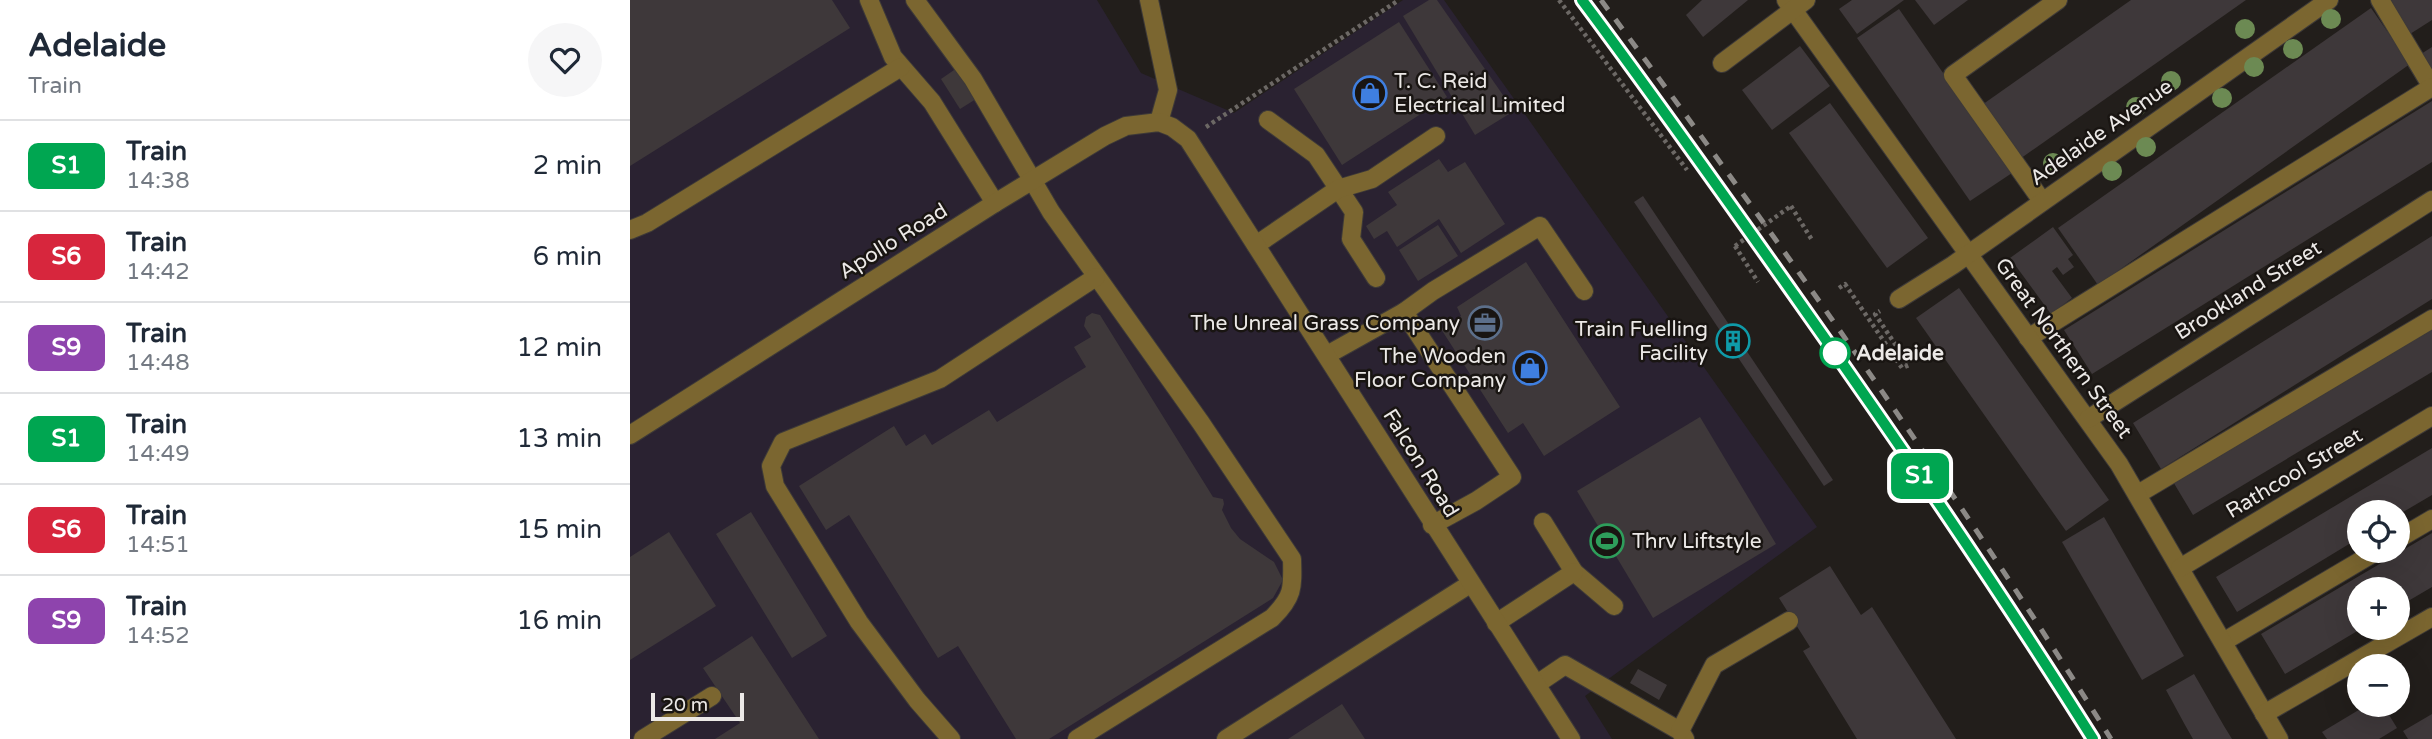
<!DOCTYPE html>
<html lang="en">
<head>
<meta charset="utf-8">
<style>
  body { margin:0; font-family:"Varela Round",sans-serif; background:#f6f6f7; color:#1f2937; height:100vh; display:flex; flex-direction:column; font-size:26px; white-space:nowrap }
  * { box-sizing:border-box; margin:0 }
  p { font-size:23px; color:#747a83 }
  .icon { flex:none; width:38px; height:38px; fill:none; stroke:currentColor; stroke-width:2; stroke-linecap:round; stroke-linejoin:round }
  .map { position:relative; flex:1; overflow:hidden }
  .panel { display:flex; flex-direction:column; background:#fff; width:630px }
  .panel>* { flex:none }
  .badge { padding:0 14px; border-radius:10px; font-size:24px; line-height:46px }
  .tools { position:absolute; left:1717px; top:500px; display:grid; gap:14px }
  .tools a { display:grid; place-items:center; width:63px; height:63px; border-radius:50%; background:#fff; box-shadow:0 7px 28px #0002; font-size:35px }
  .scale { position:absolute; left:21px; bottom:18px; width:93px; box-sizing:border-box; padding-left:7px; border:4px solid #ece9e7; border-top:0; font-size:19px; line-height:24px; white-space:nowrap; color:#ece9e7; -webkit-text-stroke:5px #191512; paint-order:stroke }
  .map>.badge { position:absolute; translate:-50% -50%; box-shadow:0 0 0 4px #fff }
  .round { display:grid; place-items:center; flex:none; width:74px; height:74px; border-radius:37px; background:#f6f6f7 }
  .headline { display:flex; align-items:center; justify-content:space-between; height:119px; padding:0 28px }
  h1 { font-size:33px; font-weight:700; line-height:52px }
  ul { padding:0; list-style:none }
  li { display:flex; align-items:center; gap:21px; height:91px; padding:0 28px; border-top:2px solid #e0e1e3 }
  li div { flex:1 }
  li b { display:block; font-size:26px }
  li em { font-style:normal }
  li .badge { min-width:77px; font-weight:700; text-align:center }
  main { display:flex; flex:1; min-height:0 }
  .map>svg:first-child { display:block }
  .industrial { fill:#2a2231 }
  .building { fill:#3e383a }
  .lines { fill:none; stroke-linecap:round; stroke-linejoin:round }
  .service-casing { stroke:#3e3a38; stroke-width:20 }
  .minor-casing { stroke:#3e3a38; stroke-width:20 }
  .path { stroke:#6c6865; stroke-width:4.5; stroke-dasharray:3.5 3.5; stroke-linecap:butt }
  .service { stroke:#7b6630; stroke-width:18 }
  .minor { stroke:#7b6630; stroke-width:18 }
  .rail { stroke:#8c8986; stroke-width:5; stroke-dasharray:12 12; stroke-linecap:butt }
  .path-bridge { stroke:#6c6865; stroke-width:4.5; stroke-dasharray:3.5 3.5; stroke-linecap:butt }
  .tree { fill:#6c8a53 }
  .line-casing { stroke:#fff; stroke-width:16 }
  .line { stroke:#00a651; stroke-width:10 }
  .stop-dot { fill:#fff; stroke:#00a651; stroke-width:3.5 }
  .labels { text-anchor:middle; stroke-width:5; stroke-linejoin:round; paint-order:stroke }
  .poi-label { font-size:21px; fill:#ece9e7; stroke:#191512; text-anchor:end }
  .street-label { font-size:21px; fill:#ece9e7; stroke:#191512 }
  .stop-label { font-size:21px; font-weight:bold; fill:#ece9e7; stroke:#191512; text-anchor:start }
</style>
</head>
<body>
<main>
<section class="panel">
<div class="headline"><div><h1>Adelaide</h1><p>Train</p></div><a class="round"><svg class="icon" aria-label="heart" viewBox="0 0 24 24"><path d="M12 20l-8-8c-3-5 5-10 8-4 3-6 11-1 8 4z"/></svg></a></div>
<ul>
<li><span class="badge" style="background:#00a651;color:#fff">S1</span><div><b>Train</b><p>14:38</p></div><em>2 min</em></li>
<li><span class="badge" style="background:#d7263d;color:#fff">S6</span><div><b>Train</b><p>14:42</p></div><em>6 min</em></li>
<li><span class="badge" style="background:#8e44ad;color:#fff">S9</span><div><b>Train</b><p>14:48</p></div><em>12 min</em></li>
<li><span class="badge" style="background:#00a651;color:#fff">S1</span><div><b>Train</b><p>14:49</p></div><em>13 min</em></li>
<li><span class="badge" style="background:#d7263d;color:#fff">S6</span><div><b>Train</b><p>14:51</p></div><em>15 min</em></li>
<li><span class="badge" style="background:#8e44ad;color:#fff">S9</span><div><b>Train</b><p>14:52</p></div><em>16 min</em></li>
</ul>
</section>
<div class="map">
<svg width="1802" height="739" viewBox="0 0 1802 739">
  <rect width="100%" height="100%" fill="#221e1b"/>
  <!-- industrial -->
  <polygon class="industrial" points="0,0 467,0 511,73 604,113 773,0 814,0 1187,527 955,696 982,739 0,739"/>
  <!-- building -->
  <g class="building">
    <polygon points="0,0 202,0 220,28 0,166"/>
    <polygon points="799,0 807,0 884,111 845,135 773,16"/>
    <polygon points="1072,0 1118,0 1073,37 1056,15"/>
    <polygon points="1222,0 1274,0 1227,34 1209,9"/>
    <polygon points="1285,0 1338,0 1304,25"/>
    <polygon points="1501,0 1616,0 1387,161 1349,107"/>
    <polygon points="1757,0 1802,0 1802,20 1780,34"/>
    <polygon points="1741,8 1780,64 1468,285 1428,228"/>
    <polygon points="1269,9 1382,173 1340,201 1227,38"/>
    <polygon points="769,22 817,97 712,165 664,89"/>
    <polygon points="1170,46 1200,86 1142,130 1112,90"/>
    <polygon points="1802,47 1802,70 1791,54"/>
    <polygon points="327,68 346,99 330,109 311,79"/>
    <polygon points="1802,101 1802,162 1462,374 1434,330"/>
    <polygon points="1200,103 1298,238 1257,268 1159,133"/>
    <polygon points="809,159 818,172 835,162 875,224 831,253 809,219 767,247 757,231 744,239 736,226 767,205 758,192"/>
    <polygon points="1013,196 1203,480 1194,486 1004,202"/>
    <polygon points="808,225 828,256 788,281 769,250"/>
    <polygon points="1423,227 1443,255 1438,259 1444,267 1433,275 1427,267 1422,271 1442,298 1421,314 1380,258"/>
    <polygon points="1802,236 1802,299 1531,469 1503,423"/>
    <polygon points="896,262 990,407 914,456 893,423 878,433 811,329 831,316 827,307"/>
    <polygon points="1329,288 1479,500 1436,531 1286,318"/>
    <polygon points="462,313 470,315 583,497 593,499 594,504 592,510 601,528 610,539 644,562 653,580 643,598 419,739 386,739 328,646 308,658 219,515 196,530 169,486 264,426 276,446 295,434 302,445 359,410 367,422 456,367 444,347 461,337 454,326 456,317"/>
    <polygon points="1802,325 1802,372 1563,515 1542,480"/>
    <polygon points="1070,417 1146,544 1023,618 947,491"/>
    <polygon points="1802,448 1802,495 1768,515 1768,513 1729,513 1729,538 1607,612 1586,577"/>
    <polygon points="121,512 197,636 162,658 86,534"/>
    <polygon points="1474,517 1554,656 1512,680 1432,542"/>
    <polygon points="39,532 86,606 0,660 0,557"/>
    <polygon points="1802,533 1802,587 1768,607 1768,590 1729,590 1729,630 1655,674 1631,634"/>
    <polygon points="1200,566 1231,615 1242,607 1326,739 1227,739 1173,651 1180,647 1149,598"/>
    <polygon points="122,636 189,739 85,739 110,723 73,668"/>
    <polygon points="1008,669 1037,685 1029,700 1000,683"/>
    <polygon points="1564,674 1594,726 1602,739 1563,739 1555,725 1536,690"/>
    <polygon points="712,704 735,739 658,739"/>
    <polygon points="1737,705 1753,705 1767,728 1749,739 1697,739 1692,732"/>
    <polygon points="1802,714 1802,739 1778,739 1773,731"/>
  </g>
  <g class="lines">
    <defs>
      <g id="service">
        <polyline points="239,0 263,57 302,102 365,203"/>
        <path d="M285 0 343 79 421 212 571 423 662 559C663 589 663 597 642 618L447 739"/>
        <polyline points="519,0 538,90 529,122"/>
        <polyline points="1750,0 1802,87"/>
        <polyline points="638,120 686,155 724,212 721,239 746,278"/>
        <polyline points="1412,201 1323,75 1428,0"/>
        <polyline points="0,230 17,223 271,67"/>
        <polyline points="626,245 708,189 742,179 806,136"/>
        <polyline points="774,312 803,291 910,226 954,291"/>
        <polyline points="1398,338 1802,87"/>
        <polyline points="697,355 774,312 882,477 846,501 802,525"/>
        <polyline points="1508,494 1802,319"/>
        <polyline points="913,522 944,572 984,606"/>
        <polyline points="1768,539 1802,519"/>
        <polyline points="866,623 944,572"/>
        <polyline points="1593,642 1747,551"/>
        <polyline points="907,684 935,665 1050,731 1055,739"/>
        <polyline points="1050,731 1084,665 1159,621"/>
        <polyline points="13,739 82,696"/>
        <polyline points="321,739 287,700 229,622 145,486 141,466 153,442 310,379 466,277"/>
        <polyline points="596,739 840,584"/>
      </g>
      <g id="minor">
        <polyline points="1156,0 1489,464 1649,739"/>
        <polyline points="1092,63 1176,0"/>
        <polyline points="1269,299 1323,265 1699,0"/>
        <polyline points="1458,419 1802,200"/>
        <polyline points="0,435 365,203 475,136 496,126 529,122 542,127 558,139 941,739"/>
        <polyline points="1550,568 1802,416"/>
        <polyline points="1634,714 1802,617"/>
      </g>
    </defs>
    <!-- service casing -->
    <use href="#service" class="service-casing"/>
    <!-- minor casing -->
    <use href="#minor" class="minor-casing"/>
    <!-- path -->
    <g class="path">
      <polyline points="929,0 1057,170"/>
      <polyline points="576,127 769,0"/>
      <polyline points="1161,206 1182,240"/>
      <polyline points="1105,246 1128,282"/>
      <polyline points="1209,288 1215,284 1272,368 1279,365 1245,314 1250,311"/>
    </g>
    <!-- service -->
    <use href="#service" class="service"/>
    <!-- minor -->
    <use href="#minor" class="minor"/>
    <!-- rail -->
    <g class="rail">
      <path d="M952 0C1024 96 1093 194 1162 292 1266 439 1368 586 1463 739"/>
      <path d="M971 0C1150 241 1322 485 1481 739"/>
    </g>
    <!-- path-bridge -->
    <polyline class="path-bridge" points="1105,246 1161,206"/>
  </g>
  <!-- trees -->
  <g class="tree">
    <circle cx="1701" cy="19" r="10"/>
    <circle cx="1615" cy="29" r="10"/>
    <circle cx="1663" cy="49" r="10"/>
    <circle cx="1624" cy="67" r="10"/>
    <circle cx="1541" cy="81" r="10"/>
    <circle cx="1592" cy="98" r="10"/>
    <circle cx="1506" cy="107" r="10"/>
    <circle cx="1516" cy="147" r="10"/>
    <circle cx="1423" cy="163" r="10"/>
    <circle cx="1482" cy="171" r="10"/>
  </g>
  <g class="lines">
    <defs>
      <path id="line" d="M952 0C1029 103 1103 208 1177 313 1276 453 1372 594 1463 739"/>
    </defs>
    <!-- line casing -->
    <use href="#line" class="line-casing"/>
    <!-- line -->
    <use href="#line" class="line"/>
  </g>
  <!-- icons -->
  <defs>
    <symbol id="shop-ring" viewBox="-11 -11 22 22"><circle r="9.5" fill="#191512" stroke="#3f7fe0" stroke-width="1.5"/><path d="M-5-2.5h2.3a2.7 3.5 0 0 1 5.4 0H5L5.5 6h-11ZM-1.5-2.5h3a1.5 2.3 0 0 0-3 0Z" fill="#3f7fe0"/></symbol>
    <symbol id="office-ring" viewBox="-11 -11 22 22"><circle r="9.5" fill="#191512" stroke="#5c6f8a" stroke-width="1.5"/><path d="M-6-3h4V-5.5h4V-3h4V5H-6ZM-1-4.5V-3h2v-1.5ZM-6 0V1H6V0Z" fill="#5c6f8a"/></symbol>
    <symbol id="building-ring" viewBox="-11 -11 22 22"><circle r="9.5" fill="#191512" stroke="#0f9aa8" stroke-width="1.5"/><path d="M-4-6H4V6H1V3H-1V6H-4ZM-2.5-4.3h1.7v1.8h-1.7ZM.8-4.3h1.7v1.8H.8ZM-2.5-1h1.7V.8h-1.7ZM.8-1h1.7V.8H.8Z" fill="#0f9aa8"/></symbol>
    <symbol id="stadium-ring" viewBox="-11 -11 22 22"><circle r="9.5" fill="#191512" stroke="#2e9e5b" stroke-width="1.5"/><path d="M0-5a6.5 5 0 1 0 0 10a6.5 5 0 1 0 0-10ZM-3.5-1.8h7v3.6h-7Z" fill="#2e9e5b"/></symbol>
  </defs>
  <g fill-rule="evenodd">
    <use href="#shop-ring" x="721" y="74" width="38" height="38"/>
    <use href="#office-ring" x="836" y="304" width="38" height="38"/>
    <use href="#building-ring" x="1084" y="322" width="38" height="38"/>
    <use href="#shop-ring" x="881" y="349" width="38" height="38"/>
    <use href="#stadium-ring" x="958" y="522" width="38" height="38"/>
  </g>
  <!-- markers -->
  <circle class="stop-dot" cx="1205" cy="353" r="14"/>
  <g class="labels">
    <!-- poi labels -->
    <g class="poi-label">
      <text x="764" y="88" text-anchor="start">T. C. Reid<tspan x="764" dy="24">Electrical Limited</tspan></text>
      <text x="830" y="330">The Unreal Grass Company</text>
      <text x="1078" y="336">Train Fuelling<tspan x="1078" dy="24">Facility</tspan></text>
      <text x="876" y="363">The Wooden<tspan x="876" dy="24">Floor Company</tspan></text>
      <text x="1002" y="548" text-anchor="start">Thrv Liftstyle</text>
    </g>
    <!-- street labels -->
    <g class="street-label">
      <text transform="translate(1471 132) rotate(-35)" y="7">Adelaide Avenue</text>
      <text transform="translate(263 241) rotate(-32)" y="7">Apollo Road</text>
      <text transform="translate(1618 290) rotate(-32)" y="7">Brookland Street</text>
      <text transform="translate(1434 348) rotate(54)" y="7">Great Northern Street</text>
      <text transform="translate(791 463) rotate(58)" y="7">Falcon Road</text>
      <text transform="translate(1664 473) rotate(-31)" y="7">Rathcool Street</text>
    </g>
    <!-- stop labels -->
    <g class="stop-label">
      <text x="1226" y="360">Adelaide</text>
    </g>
  </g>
</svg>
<div class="tools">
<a><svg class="icon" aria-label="locate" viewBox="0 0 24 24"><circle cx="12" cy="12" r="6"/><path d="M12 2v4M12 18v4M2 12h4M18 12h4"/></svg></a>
<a>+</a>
<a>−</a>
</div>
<div class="scale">20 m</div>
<b class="badge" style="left:1290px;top:476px;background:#00a651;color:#fff">S1</b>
</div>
</main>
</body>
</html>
